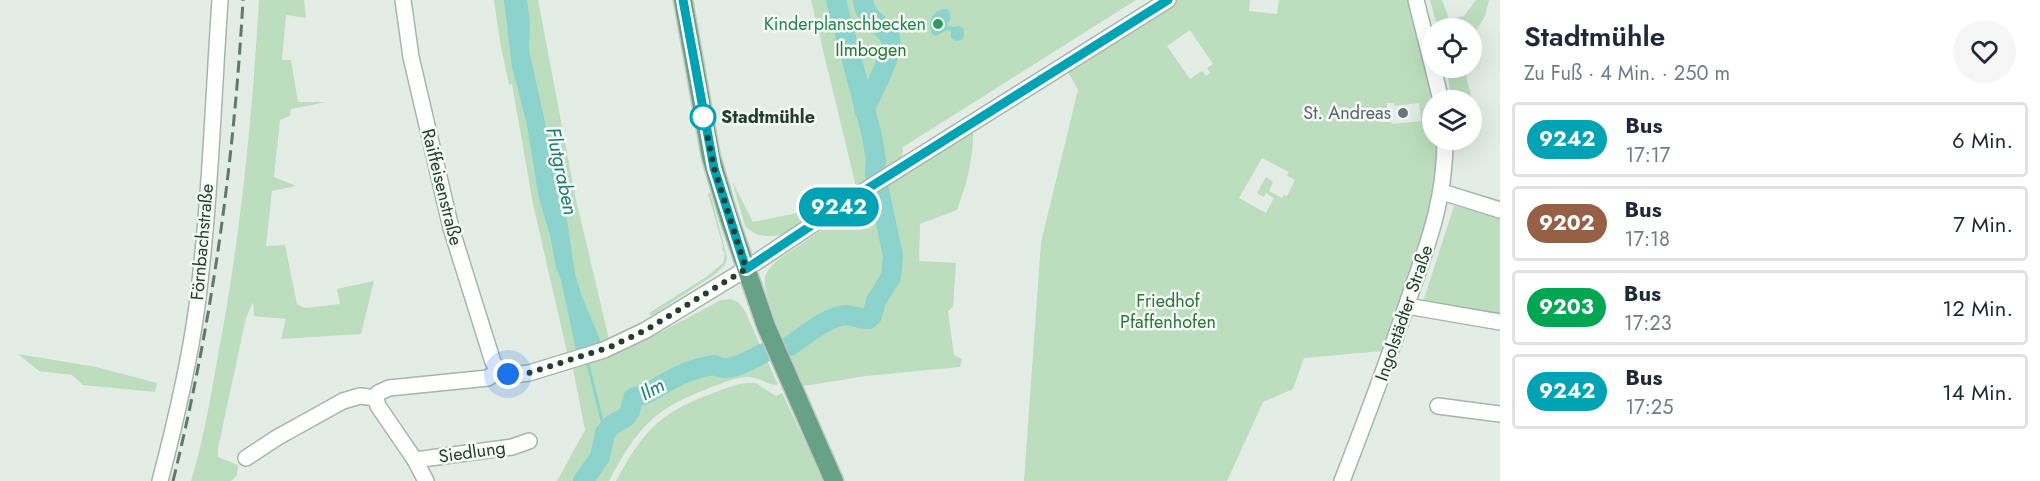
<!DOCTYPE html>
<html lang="de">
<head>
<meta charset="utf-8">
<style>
  body { margin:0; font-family:Jost,sans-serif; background:#f6f6f7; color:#1f2937; height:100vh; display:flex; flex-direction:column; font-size:22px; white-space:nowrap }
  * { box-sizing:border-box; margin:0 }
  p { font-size:20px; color:#747a83 }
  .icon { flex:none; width:33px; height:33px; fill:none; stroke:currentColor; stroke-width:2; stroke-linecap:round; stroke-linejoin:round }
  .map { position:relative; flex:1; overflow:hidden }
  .side { display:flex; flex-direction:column; background:#fff; width:540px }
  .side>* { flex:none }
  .badge { padding:0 12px; border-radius:20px; font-size:21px; line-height:39px }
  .tools { position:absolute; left:1422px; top:18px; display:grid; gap:12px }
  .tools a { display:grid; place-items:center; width:60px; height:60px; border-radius:50%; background:#fff; box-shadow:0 6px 24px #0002; font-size:30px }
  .you { position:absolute; width:30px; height:30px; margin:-15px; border:4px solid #fff; border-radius:50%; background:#1a73e8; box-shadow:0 0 0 9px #1a73e833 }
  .map>.badge { position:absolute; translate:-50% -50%; box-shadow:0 0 0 3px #fff }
  .round { display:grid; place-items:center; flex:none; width:63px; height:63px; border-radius:32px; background:#f6f6f7 }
  .overview { display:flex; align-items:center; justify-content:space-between; height:102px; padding:0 24px }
  h1 { font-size:28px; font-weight:600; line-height:45px }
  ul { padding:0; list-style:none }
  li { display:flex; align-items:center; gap:18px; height:75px; margin:0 12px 9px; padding:0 12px; border:3px solid #e0e1e3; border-radius:6px }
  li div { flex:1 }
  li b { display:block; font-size:22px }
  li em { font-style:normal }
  li .badge { min-width:66px; font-weight:700; text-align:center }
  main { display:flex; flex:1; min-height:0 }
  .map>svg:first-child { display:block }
  .green { fill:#bcdebe; fill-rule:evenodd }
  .water { fill:#8cd2cd }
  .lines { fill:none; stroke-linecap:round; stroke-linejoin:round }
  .stream { stroke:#8cd2cd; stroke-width:3 }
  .river { stroke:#8cd2cd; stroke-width:20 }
  .minor-casing { stroke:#a6b5ac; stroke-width:18 }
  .major-casing { stroke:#c1c9c5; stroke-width:21 }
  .minor { stroke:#fff; stroke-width:15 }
  .major { stroke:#68a286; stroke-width:18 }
  .rail { stroke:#5d7a6c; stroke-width:3; stroke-dasharray:12 6; stroke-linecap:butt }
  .line-casing { stroke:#fff; stroke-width:14 }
  .line { stroke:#00a3b4; stroke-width:9 }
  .walk { stroke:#233e31; stroke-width:6; stroke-dasharray:0 10.8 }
  .leisure-dot { fill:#2e9e5b; stroke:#f4f9f5; stroke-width:2 }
  .worship-dot { fill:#6b7280; stroke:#f4f9f5; stroke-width:2 }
  .stop-dot { fill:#fff; stroke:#00a3b4; stroke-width:3 }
  .labels { text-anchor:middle; stroke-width:5; stroke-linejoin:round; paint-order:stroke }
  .leisure-label { font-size:18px; fill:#27864d; stroke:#f4f9f5; text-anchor:end }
  .park-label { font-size:18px; fill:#2d7539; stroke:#f4f9f5 }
  .worship-label { font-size:18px; fill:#5b616d; stroke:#f4f9f5; text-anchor:end }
  .stop-label { font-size:18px; font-weight:bold; fill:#233e31; stroke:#f4f9f5; text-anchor:start }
  .street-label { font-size:18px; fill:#233e31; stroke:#f4f9f5 }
  .water-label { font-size:20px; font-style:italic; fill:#1d7b75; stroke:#f4f9f5 }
</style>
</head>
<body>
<main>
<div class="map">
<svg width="1500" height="481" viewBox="0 0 1500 481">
  <rect width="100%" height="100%" fill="#e3ede6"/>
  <!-- green -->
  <g class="green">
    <path d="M259 0H304L306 18 286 15 282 60H291L298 102H326L291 109 290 116 280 120 274 177 296 186 272 191 266 246 285 245 297 304 305 308 340 304 337 289 374 281 361 334 281 339 286 319 254 316 253 302 246 318 218 448V457L238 465 237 475 231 481H191C203 442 210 401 217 361 240 241 252 122 259 0Z"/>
    <polygon points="494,0 538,0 576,200 609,339 567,352 533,204 512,84 509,85 500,42"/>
    <polygon points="811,0 1136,0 903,147 902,157 856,187"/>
    <path d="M1168 0H1250L1249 11 1277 14 1279 0H1408L1434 100 1432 140H1439C1440 185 1424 229 1411 272 1402 299 1394 325 1382 351L1304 358 1293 389 1263 402 1227 481H1024L1041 242 1078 90 1064 65ZM1190 30 1213 64 1207 68 1210 73 1206 76 1202 71 1190 79 1167 46ZM1387 103H1394V106L1419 103 1421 121 1392 124 1391 122H1380L1379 110 1387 109ZM1262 158 1289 172 1287 176 1295 180 1287 196 1284 195 1282 198 1269 191 1273 182 1266 177 1257 193 1264 197 1266 193 1274 198 1266 213 1239 198Z"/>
    <polygon points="1430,0 1442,0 1449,19 1464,16 1476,0 1489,0 1485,16 1472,37 1472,28 1438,28"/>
    <polygon points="1447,68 1464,68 1473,103 1472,129 1472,100 1451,100"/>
    <path d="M973 128C974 157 967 183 957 210L920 224 919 261 956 263 953 307 948 311 954 355 962 359 960 367 866 376 804 386C795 365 761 297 765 277 767 270 773 264 779 259Z"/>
    <path d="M732 181 753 222 825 207 784 234C770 238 755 237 745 226Z"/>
    <polygon points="710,192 727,257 725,265 714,275 651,316 649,313 706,277 723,263 725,254 722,249 723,246 708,194"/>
    <polygon points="1454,206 1500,216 1500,318 1422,305"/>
    <path d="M730 299 738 302 745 311 778 385C767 385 759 377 747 377 733 378 720 384 707 389 651 410 637 430 609 481H557L585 430 573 369C625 352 673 326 721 300Z"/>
    <polygon points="18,354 96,367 157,383 155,392 83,385 72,375 39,371"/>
    <path d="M748 383H756L776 396 782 393 824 481H616C641 435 657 414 708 395 722 390 734 384 748 383Z"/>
  </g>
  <!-- water -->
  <g class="water">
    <polygon points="504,0 527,0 530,24 529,50 568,226 575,274 581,294 601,342 576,350 561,280 556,268 550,235 539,199 527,125 512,67"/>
    <path d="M942 9H946L949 11 951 19 947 23V25L953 27 960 26 964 29V36L962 40 956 41 951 38V31L947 30 936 36 932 34C927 23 931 14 942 9Z"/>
  </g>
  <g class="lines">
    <!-- stream -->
    <polyline class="stream" points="588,364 605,433"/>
    <!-- river -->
    <g class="river">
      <polyline points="836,0 872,136 876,160 875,175"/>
      <path d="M863 0C864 19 883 23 890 38 896 50 870 97 864 110"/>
      <path d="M788 347C803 337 828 316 846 315 854 315 861 320 869 319L872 316 876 301 891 277 893 256 879 190"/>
      <path d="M583 481 600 457 605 433 612 425 626 417 630 411 633 398C638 396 645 395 650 392 671 379 690 368 715 365 729 374 749 360 764 353"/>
    </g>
    <defs>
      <g id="minor">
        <polyline points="403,0 411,57 451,228 493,362 498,370 513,375 529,373 604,350 646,330 746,269 851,199 1168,0"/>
        <polyline points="1416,0 1432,64"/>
        <polyline points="1433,68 1441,100"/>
        <polyline points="1442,192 1500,210"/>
        <polyline points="1407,306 1500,322"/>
        <polyline points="376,398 378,393 389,388 488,378 498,370"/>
        <polyline points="376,398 378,406 415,460 426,481"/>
        <polyline points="1438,406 1500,414"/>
        <polyline points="246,458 278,437 343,401 360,396 376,398"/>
        <polyline points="415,460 512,447 529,441"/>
        <path d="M160 481C175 424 189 365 197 306 210 205 213 102 220 0"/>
        <path d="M1342 481C1366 419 1389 358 1410 295 1429 241 1445 199 1445 140"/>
      </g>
      <polyline id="major" points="683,0 711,157 729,218 766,326 834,481"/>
    </defs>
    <!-- minor casing -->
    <use href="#minor" class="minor-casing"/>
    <!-- major casing -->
    <use href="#major" class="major-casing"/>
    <!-- minor -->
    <use href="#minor" class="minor"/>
    <!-- major -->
    <use href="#major" class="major"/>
    <!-- rail -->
    <path class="rail" d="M173 481C212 323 234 162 243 0"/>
  </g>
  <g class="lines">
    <defs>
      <polyline id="line" points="683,0 714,168 746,269 851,199 1168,0"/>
    </defs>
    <!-- line casing -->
    <use href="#line" class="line-casing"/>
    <!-- line -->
    <use href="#line" class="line"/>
    <!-- walk -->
    <polyline class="walk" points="508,374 529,373 610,347 646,330 746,269 714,168 703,115 703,117"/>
  </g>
  <!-- markers -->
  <circle class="leisure-dot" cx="938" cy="24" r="6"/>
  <circle class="worship-dot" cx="1403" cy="113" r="6"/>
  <circle class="stop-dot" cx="703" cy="117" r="12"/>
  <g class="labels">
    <!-- leisure labels -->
    <g class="leisure-label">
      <text x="926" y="30">Kinderplanschbecken</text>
    </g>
    <!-- park labels -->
    <g class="park-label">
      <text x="871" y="56">Ilmbogen</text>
      <text x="1168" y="307">Friedhof<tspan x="1168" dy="21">Pfaffenhofen</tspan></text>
    </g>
    <!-- worship labels -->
    <g class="worship-label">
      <text x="1391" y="119">St. Andreas</text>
    </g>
    <!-- stop labels -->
    <g class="stop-label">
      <text x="721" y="123">Stadtmühle</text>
    </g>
    <!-- street labels -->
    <g class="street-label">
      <text transform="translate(442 187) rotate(76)" y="6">Raiffeisenstraße</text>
      <text transform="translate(202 242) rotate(-85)" y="6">Förnbachstraße</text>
      <text transform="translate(1404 313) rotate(-71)" y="6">Ingolstädter Straße</text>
      <text transform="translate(472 452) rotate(-8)" y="6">Siedlung</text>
    </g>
    <!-- water labels -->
    <g class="water-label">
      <text transform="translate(562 171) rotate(78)" y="7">Flutgraben</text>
      <text transform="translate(652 389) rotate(-28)" y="7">Ilm</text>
    </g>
  </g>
</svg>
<div class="tools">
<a><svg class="icon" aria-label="locate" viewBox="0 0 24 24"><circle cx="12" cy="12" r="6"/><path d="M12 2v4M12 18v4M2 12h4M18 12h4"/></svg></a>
<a><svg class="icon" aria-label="layers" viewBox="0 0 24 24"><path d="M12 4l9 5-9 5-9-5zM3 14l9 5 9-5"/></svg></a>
</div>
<div class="you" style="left:508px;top:374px"></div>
<b class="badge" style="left:839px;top:207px;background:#00a3b4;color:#fff">9242</b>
</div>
<section class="side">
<div class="overview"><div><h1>Stadtmühle</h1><p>Zu Fuß · 4 Min. · 250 m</p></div><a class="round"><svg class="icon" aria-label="heart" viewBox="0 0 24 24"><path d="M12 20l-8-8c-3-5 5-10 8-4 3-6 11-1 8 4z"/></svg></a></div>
<ul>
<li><span class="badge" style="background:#00a3b4;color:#fff">9242</span><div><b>Bus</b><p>17:17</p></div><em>6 Min.</em></li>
<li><span class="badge" style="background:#975f44;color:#fff">9202</span><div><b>Bus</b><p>17:18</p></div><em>7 Min.</em></li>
<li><span class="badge" style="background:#00a651;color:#fff">9203</span><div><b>Bus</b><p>17:23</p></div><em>12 Min.</em></li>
<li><span class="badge" style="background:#00a3b4;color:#fff">9242</span><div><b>Bus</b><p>17:25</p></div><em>14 Min.</em></li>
</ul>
</section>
</main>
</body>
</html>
